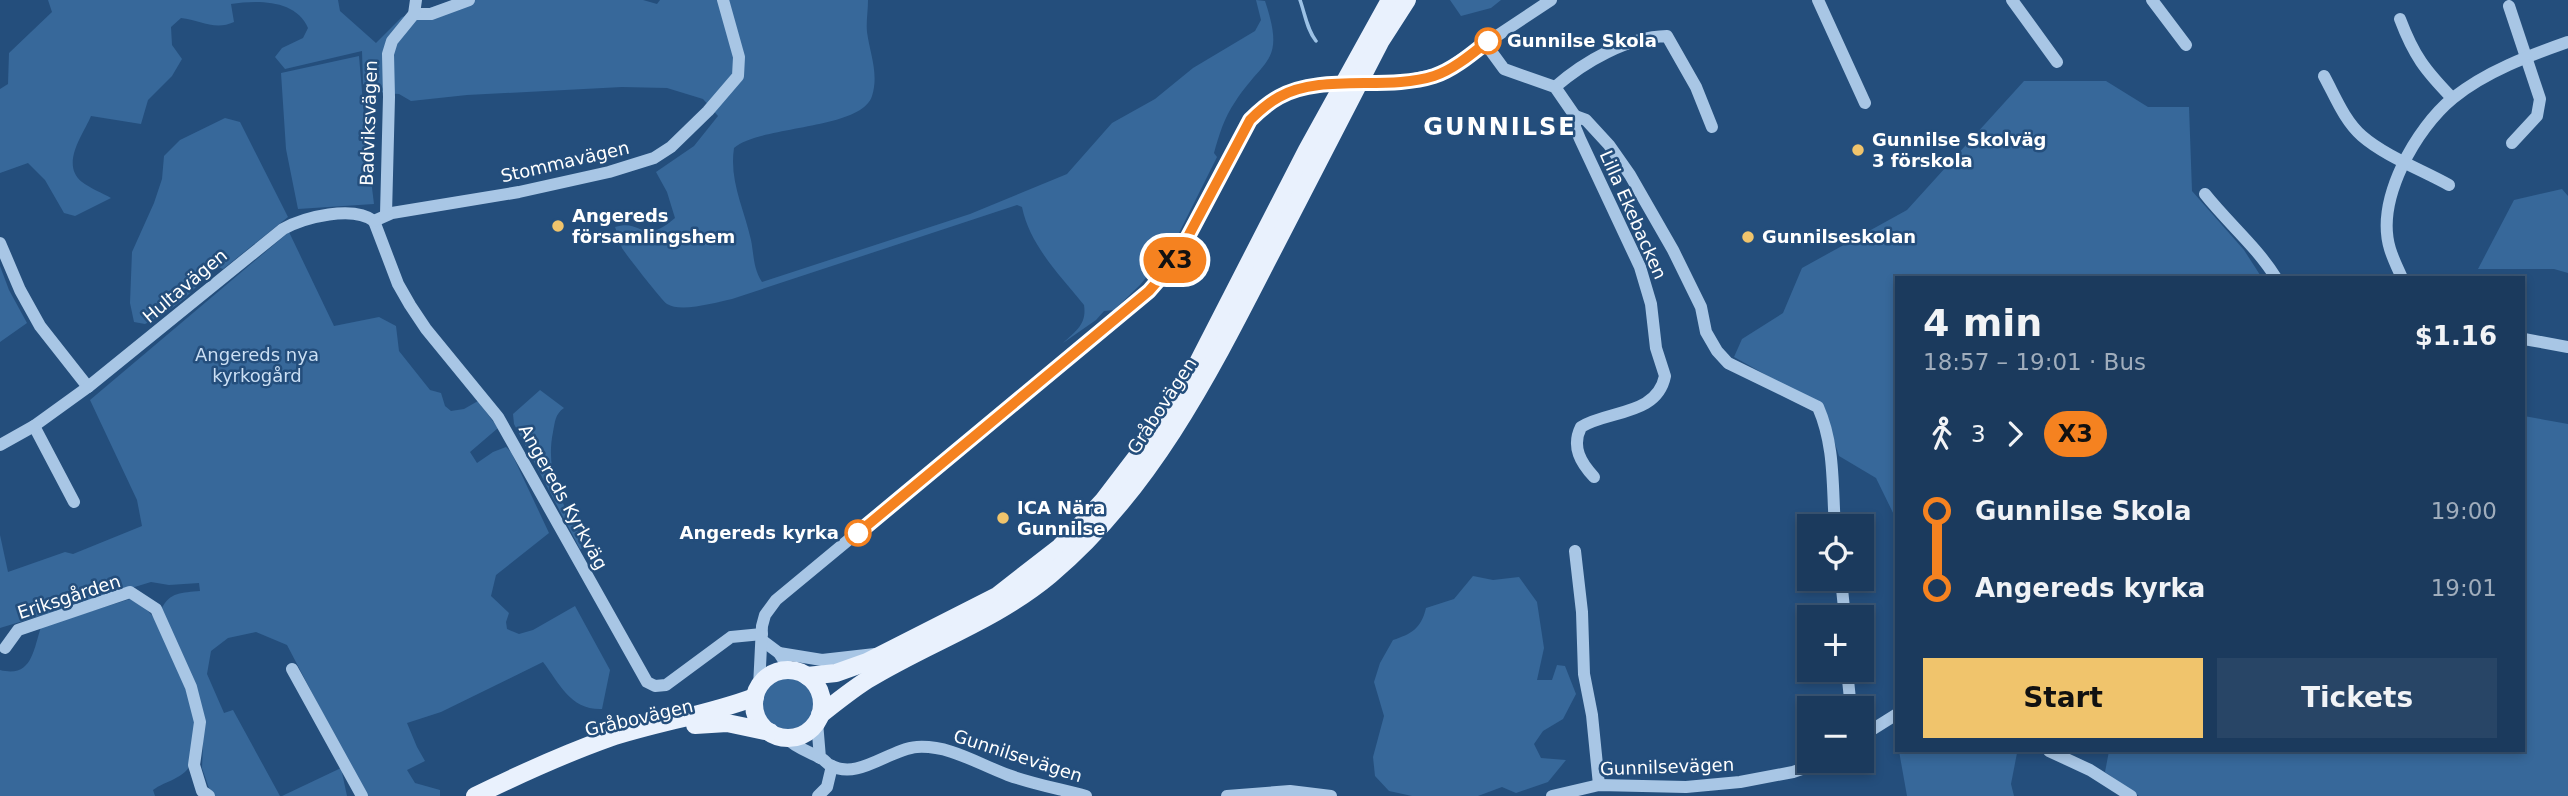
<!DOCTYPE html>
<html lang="en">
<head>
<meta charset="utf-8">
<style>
  body { margin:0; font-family:"DejaVu Sans",sans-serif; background:#284566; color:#f1f3f6; height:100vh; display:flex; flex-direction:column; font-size:26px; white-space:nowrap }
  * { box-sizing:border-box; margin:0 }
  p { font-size:23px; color:#a0adbc }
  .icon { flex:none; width:38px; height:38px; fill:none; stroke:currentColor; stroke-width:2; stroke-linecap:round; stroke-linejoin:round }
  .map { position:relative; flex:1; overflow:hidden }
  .panel { position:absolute; left:1895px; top:276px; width:630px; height:476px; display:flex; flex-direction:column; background:#1b3a5d; border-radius:0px; box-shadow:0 4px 10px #0003,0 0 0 2px #395472 }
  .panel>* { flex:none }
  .badge { padding:0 14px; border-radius:23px; font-size:24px; line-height:46px }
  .fabs { position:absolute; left:1797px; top:514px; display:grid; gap:14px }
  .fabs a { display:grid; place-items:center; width:77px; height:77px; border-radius:0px; background:#1b3a5d; box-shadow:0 4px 10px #0003,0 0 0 2px #395472; font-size:35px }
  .map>.badge { position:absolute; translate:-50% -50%; box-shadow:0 0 0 4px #fff }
  .legs { display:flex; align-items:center; gap:10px; height:77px; padding:0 28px; font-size:23px }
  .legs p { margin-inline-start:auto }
  .headline { display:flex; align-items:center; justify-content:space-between; height:119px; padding:0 28px }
  h1 { font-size:38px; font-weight:800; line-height:52px }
  .primary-button { display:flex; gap:14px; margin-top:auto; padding:14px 28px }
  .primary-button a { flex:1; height:80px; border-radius:0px; background:#f0c46c; color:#111; font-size:28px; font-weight:800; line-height:80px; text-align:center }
  .primary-button a+a { background:#284566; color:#f1f3f6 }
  ul { padding:0 28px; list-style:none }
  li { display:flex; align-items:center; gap:24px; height:77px; font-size:26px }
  li i { display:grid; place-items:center; width:10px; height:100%; margin:0 9px; background:currentColor }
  li i::after { content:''; width:18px; height:18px; margin:-9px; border:5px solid; border-radius:50%; background:#1b3a5d }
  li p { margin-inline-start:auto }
  li:first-child i { background:linear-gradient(#0000 50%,currentColor 0) }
  li:last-child i { background:linear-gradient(currentColor 50%,#0000 0) }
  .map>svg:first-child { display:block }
  .green { fill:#37689a }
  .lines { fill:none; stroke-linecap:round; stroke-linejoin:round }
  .stream { stroke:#9cc2e6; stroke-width:3.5 }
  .minor { stroke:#a8c6e5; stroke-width:12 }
  .major { stroke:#e9f1fd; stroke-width:18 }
  .minor-bridge { stroke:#a8c6e5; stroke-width:12 }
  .line-1-casing { stroke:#fff; stroke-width:16 }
  .line-1 { stroke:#f58220; stroke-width:10 }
  .stop-1-dot { fill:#fff; stroke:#f58220; stroke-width:3.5 }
  .poi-dot { fill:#f0c46c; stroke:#244e7c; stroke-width:2.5 }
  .labels { text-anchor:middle; stroke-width:5; stroke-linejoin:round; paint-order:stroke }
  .stop-label { font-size:18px; font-weight:bold; fill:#fff; stroke:#244e7c; text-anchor:start }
  .street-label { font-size:18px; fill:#fff; stroke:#244e7c }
  .poi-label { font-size:18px; font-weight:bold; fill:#fff; stroke:#244e7c; text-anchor:start }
  .park-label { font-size:18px; fill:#cbdff4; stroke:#244e7c }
  .district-label { font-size:24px; font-weight:bold; letter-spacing:2px; fill:#fff; stroke:#244e7c }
</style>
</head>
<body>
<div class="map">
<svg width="2568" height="796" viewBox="0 0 2568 796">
  <rect width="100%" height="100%" fill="#244e7c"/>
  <!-- green -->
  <g class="green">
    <path d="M48 0H338L340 11 376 43 402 17 454 0H643L657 4 660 0H868C868 11 866 22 867 32 870 54 879 74 872 96 861 130 761 125 734 148 729 181 744 208 751 240 754 255 753 268 762 282L970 214 1067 174 1112 123 1155 99 1193 68 1255 31 1261 20 1256 0 1265 1C1286 64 1264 57 1235 102 1224 118 1219 135 1214 153L1217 157 1174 243 1140 285 1114 310 1104 311 1096 320 1063 343C1076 331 1087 324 1084 305 1060 275 1030 246 1022 207L1017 205 732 299C717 302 681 313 667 304 663 302 624 252 622 248 619 241 618 234 615 227 643 218 641 247 675 218L667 192 656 172 694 146 718 116 703 99 667 88 622 87 467 95 411 101 399 94 384 93 363 84 362 51 285 69 275 57 282 48 303 38 308 28C296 0 259 0 231 4L234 22C215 31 200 20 181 18L171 27 172 45 182 59 172 76 148 100 141 124 91 116C83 135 60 164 82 182 90 188 102 193 111 198L75 216 64 213 45 180 28 163 0 173V89L8 84 9 53 52 12Z"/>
    <polygon points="1450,0 1501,0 1491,8 1461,16"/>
    <polygon points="359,56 366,139 374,204 298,209 286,149 281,73"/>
    <polygon points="2024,81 2106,81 2148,107 2189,107 2192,191 2244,250 2262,278 1897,278 1897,521 1876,478 1839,456 1823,407 1734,357 1742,339 1783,313 1802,268 1907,210"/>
    <path d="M225 118 240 122 288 217 223 269 213 265C201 272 204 278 196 287 181 303 165 314 145 324L134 322 130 303 132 252 154 203 162 179 164 156 180 140Z"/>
    <polygon points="2562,189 2568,196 2568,273 2554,269 2478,269 2514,200"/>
    <path d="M289 232 334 326 379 317 396 326 399 351 430 390 441 393 445 406 451 411 464 409 478 401 498 428 470 452 477 463 493 452 506 447 511 452 549 533 496 575 491 596 509 613 506 622 507 629 519 634 533 630 575 606 610 670 602 709C570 710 560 684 543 662L441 712 407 723 417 747 425 761 407 770 415 783 440 790V796H366L287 645 256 632 228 638 211 651 207 674 224 713 233 710 280 796H214L211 794 202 768 203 745 161 610C170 591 182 593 200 591L199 583 169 585 151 582 0 628V535L8 572 65 552 73 554 142 526 137 500 90 400Z"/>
    <polygon points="0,266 9,290 27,323 0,342"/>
    <path d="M540 390 564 408C555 414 555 422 553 432 544 476 566 511 587 547L580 549 514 424 513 414Z"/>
    <polygon points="2524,416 2568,424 2568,796 2139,796 2105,772 2109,751 2524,751"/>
    <path d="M1473 576 1493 580 1519 577 1537 602 1544 648 1537 680H1552L1557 665 1565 666 1576 694 1563 719 1543 731 1534 744 1541 758 1566 760 1548 782 1516 793 1502 787 1478 796H1412L1389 791 1375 776 1373 757 1384 716 1374 682 1380 663 1393 640C1411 634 1421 629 1426 608L1454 599Z"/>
    <path d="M130 599C136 603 143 606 148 611 163 624 192 699 194 720 196 731 194 752 191 763 186 778 165 781 153 790L155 796H0V670C32 678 33 651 41 627Z"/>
    <circle cx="788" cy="703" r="26"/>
    <polygon points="1899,751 2009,751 2017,753 2011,784 2014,796 1907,796"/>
    <polygon points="341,768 347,796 282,796"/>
  </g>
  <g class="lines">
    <!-- stream -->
    <path class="stream" d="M1300 0C1305 14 1307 30 1316 41"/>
    <!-- minor -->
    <g class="minor">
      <polyline points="1818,0 1865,103"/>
      <polyline points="2012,0 2057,62"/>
      <polyline points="2152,0 2186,45"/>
      <polyline points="2509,6 2540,99 2537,116 2512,143"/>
      <polyline points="414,14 431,14 469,0"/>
      <path d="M2400 19C2414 56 2425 70 2452 98"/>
      <path d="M1485 43 1504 69 1555 87 1575 116V127L1580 139 1640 267 1651 304 1656 348 1665 376C1657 416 1608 410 1581 427 1571 447 1581 463 1594 477"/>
      <path d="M2324 76C2335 96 2344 120 2362 136 2385 156 2422 170 2449 185"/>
      <polyline points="1404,81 1441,73 1551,0"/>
      <path d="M1555 87C1584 62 1626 37 1667 36L1696 87 1712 127"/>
      <path d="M1575 116 1586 120 1609 145 1630 175 1673 250 1701 307 1706 332 1717 351 1728 363 1818 407C1835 446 1832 485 1835 527"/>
      <path d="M2205 194C2228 223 2257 247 2276 278"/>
      <polyline points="386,214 389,97 388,54 392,41 414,14 416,0"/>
      <polyline points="374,221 398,284 410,305 426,329 498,417 647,682 655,686 666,685 731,637 762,634"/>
      <polyline points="374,221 392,213 519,192 609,172 654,158 671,147 708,111 738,76 739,57 723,0"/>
      <polyline points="0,243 20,290 40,326 88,387"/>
      <path d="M2402 278C2398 269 2393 259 2390 249 2375 200 2416 128 2453 98 2487 71 2528 56 2568 42"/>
      <polyline points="2524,339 2568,347"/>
      <polyline points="34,426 74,502"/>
      <path d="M0 445 34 426 88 387 283 229C305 217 353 205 374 221"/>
      <polyline points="1575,551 1582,612 1584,674 1592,715 1599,785"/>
      <polyline points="1841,579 1845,618"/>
      <polyline points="763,641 779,653 790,670"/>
      <polyline points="5,648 18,630 130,592 156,609 191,687 200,722 194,765 202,791 209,796"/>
      <polyline points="779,653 822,660 875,654"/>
      <polyline points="292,669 362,796"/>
      <polyline points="1847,670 1851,709"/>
      <path d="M759 687 762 626 765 615 776 600 1149 291 1175 261 1250 120C1269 102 1287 92 1313 86"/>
      <polyline points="817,722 820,758"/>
      <polyline points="1862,736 1897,714"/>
      <path d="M785 737C797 749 809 751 822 759 825 760 827 764 830 765 858 781 889 749 917 747 950 745 978 764 1008 775 1033 784 1060 789 1086 796"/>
      <polyline points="2049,751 2090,770 2131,796"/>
      <polyline points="818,796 827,787 832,766"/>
      <polyline points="1227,796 1290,791 1331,796"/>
      <polyline points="1552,796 1599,785 1686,787 1740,782 1793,772 1825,761"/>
    </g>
    <!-- major -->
    <g class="major">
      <circle cx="788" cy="704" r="34"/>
      <polyline points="807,676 836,673 867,662 997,596 1060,547 1103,501 1161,425 1189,380 1307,150 1390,0"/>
      <path d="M820 715C835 703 850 691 867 680 927 643 995 621 1050 575 1149 492 1208 376 1266 263 1304 190 1342 116 1380 42L1407 0"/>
      <polyline points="695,725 727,723 770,732"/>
      <path d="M475 796C518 775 564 754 609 738 657 722 708 715 755 697"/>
    </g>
    <!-- minor-bridge -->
    <polyline class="minor-bridge" points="1313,86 1404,81"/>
  </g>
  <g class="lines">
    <defs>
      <path id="line-1" d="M858 533 1149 291 1175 261 1250 120C1259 111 1268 103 1279 97 1321 73 1387 91 1434 76 1453 70 1473 53 1488 41"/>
    </defs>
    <!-- line-1 casing -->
    <use href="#line-1" class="line-1-casing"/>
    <!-- line-1 -->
    <use href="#line-1" class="line-1"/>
  </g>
  <!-- markers -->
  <g class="stop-1-dot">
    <circle cx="1488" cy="41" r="12"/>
    <circle cx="858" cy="533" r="12"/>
  </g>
  <g class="poi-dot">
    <circle cx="1858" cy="150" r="7"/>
    <circle cx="558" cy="226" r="7"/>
    <circle cx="1748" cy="237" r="7"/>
    <circle cx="1003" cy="518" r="7"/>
  </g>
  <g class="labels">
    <!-- stop labels -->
    <g class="stop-label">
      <text x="1507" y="47">Gunnilse Skola</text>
      <text x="839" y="539" text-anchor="end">Angereds kyrka</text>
    </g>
    <!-- street labels -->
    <g class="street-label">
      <text transform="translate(369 123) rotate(-88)" y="6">Badviksvägen</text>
      <text transform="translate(565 162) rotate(-13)" y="6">Stommavägen</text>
      <text transform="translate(1633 215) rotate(66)" y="6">Lilla Ekebacken</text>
      <text transform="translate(185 286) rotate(-40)" y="6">Hultavägen</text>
      <text transform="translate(1162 406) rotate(-57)" y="6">Gråbovägen</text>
      <text transform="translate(563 497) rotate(61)" y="6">Angereds Kyrkväg</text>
      <text transform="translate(69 597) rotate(-18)" y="6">Eriksgården</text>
      <text transform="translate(639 718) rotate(-13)" y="6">Gråbovägen</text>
      <text transform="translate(1018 756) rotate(18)" y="6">Gunnilsevägen</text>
      <text transform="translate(1667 767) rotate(-2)" y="6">Gunnilsevägen</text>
    </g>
    <!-- poi labels -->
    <g class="poi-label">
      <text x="1872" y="146">Gunnilse Skolväg<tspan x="1872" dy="21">3 förskola</tspan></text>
      <text x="572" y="222">Angereds<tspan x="572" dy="21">församlingshem</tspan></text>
      <text x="1762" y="243">Gunnilseskolan</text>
      <text x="1017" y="514">ICA Nära<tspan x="1017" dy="21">Gunnilse</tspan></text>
    </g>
    <!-- park labels -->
    <g class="park-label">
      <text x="257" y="361">Angereds nya<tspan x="257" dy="21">kyrkogård</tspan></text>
    </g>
    <!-- district labels -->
    <g class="district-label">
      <text x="1500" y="135">GUNNILSE</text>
    </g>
  </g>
</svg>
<div class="fabs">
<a><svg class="icon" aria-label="locate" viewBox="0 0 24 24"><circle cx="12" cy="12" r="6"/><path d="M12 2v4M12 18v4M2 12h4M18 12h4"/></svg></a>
<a>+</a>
<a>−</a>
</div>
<b class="badge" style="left:1175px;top:260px;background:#f58220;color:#111">X3</b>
<section class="panel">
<div class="headline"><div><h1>4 min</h1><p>18:57 – 19:01 · Bus</p></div><b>$1.16</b></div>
<div class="legs"><svg class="icon" aria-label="walk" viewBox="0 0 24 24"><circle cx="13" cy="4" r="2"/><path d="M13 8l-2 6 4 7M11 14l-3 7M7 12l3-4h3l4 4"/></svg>3<svg class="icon" aria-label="forward" viewBox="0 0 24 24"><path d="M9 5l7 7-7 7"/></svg><b class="badge" style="background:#f58220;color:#111">X3</b></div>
<ul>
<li><i style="color:#f58220"></i><b>Gunnilse Skola</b><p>19:00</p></li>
<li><i style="color:#f58220"></i><b>Angereds kyrka</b><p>19:01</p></li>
</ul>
<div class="primary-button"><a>Start</a><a>Tickets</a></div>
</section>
</div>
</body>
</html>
